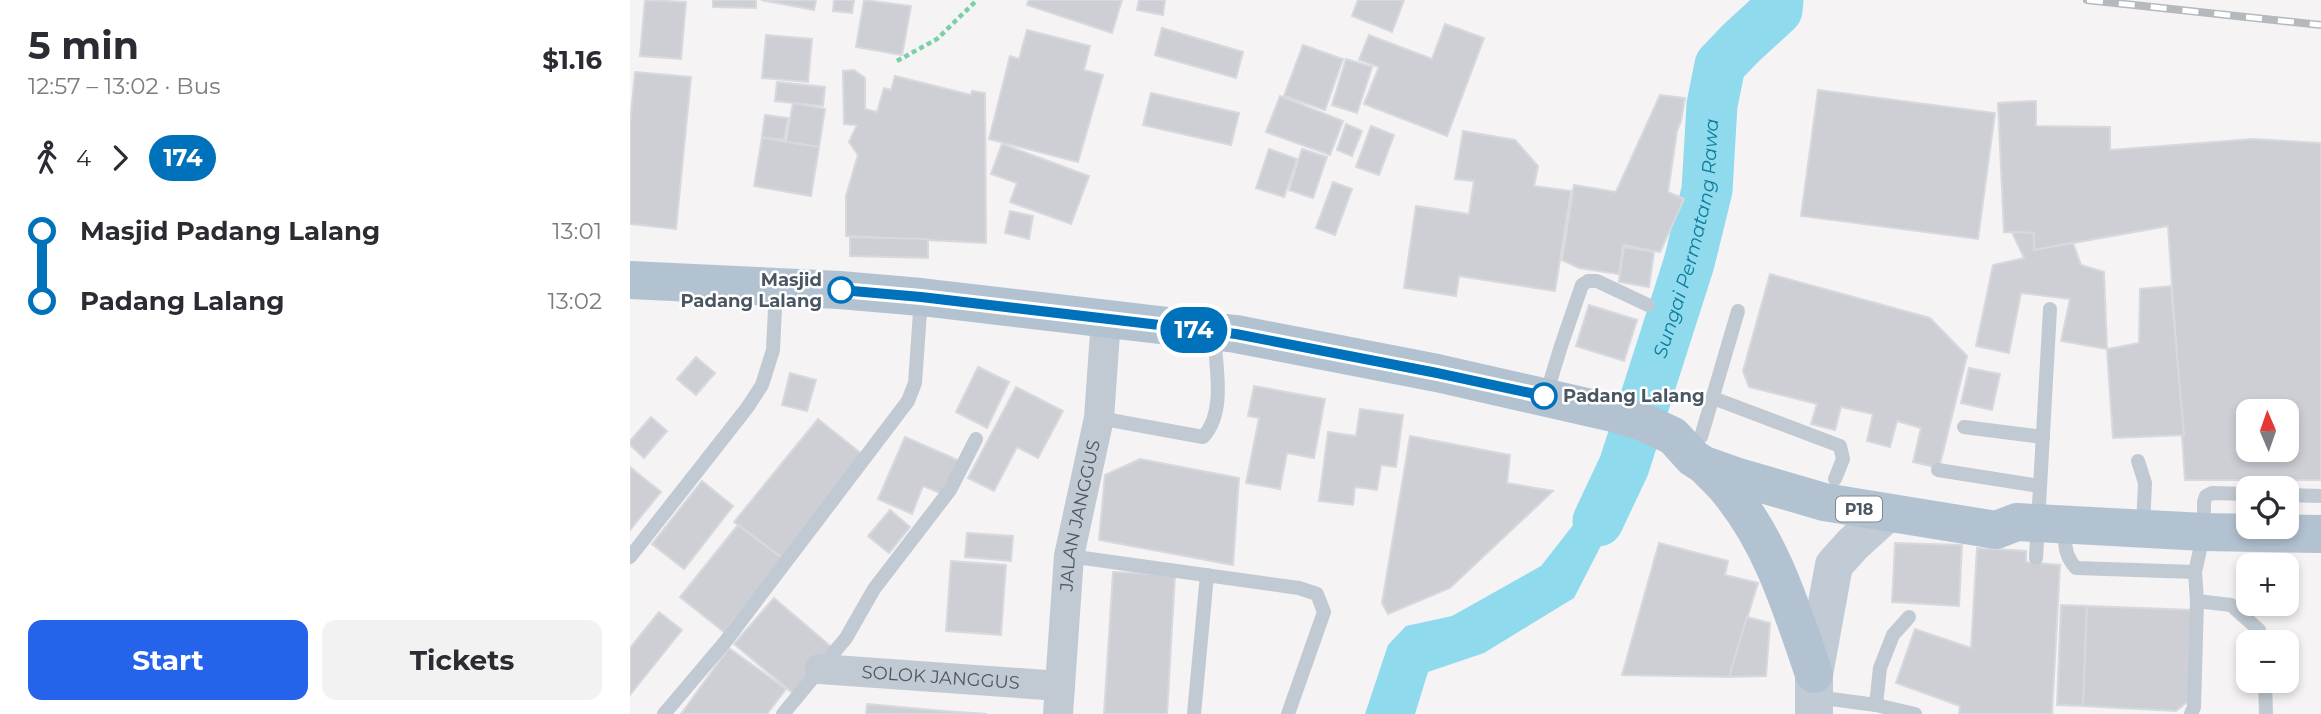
<!DOCTYPE html>
<html lang="en">
<head>
<meta charset="utf-8">
<style>
  body { margin:0; font-family:Montserrat,sans-serif; background:#f2f2f3; color:#2b2b33; height:100vh; display:flex; flex-direction:column; font-size:26px; white-space:nowrap }
  * { box-sizing:border-box; margin:0 }
  p { font-size:23px; color:#7c7c81 }
  .icon { flex:none; width:38px; height:38px; fill:none; stroke:currentColor; stroke-width:2; stroke-linecap:round; stroke-linejoin:round }
  .map { position:relative; flex:1; overflow:hidden }
  .drawer { display:flex; flex-direction:column; background:#fff; width:630px }
  .drawer>* { flex:none }
  .badge { padding:0 14px; border-radius:23px; font-size:24px; line-height:46px }
  .needle { width:46px; rotate:358deg }
  .fabs { position:absolute; left:1606px; top:399px; display:grid; gap:14px }
  .fabs a { display:grid; place-items:center; width:63px; height:63px; border-radius:14px; background:#fff; box-shadow:0 4px 10px #0003; font-size:35px }
  .map>.badge { position:absolute; translate:-50% -50%; box-shadow:0 0 0 4px #fff }
  .legs { display:flex; align-items:center; gap:10px; height:77px; padding:0 28px; font-size:23px }
  .legs p { margin-inline-start:auto }
  .head { display:flex; align-items:center; justify-content:space-between; height:119px; padding:0 28px }
  h1 { font-size:38px; font-weight:700; line-height:52px }
  .button { display:flex; gap:14px; margin-top:auto; padding:14px 28px }
  .button a { flex:1; height:80px; border-radius:14px; background:#2563eb; color:#fff; font-size:28px; font-weight:700; line-height:80px; text-align:center }
  .button a+a { background:#f2f2f3; color:#2b2b33 }
  ul { padding:0 28px; list-style:none }
  li { display:flex; align-items:center; gap:24px; height:70px; font-size:26px }
  li i { display:grid; place-items:center; width:10px; height:100%; margin:0 9px; background:currentColor }
  li i::after { content:''; width:18px; height:18px; margin:-9px; border:5px solid; border-radius:50%; background:#fff }
  li p { margin-inline-start:auto }
  li:first-child i { background:linear-gradient(#0000 50%,currentColor 0) }
  li:last-child i { background:linear-gradient(currentColor 50%,#0000 0) }
  main { display:flex; flex:1; min-height:0 }
  .map>svg:first-child { display:block }
  .water { fill:#90daee }
  .lines { fill:none; stroke-linecap:round; stroke-linejoin:round }
  .river { stroke:#90daee; stroke-width:51 }
  .building { fill:#cdcfd5; stroke:#d7d9de; stroke-width:2; fill-rule:evenodd }
  .path { stroke:#7ad0a6; stroke-width:4.5; stroke-dasharray:5 3.5; stroke-linecap:butt }
  .lane { stroke:#c1cad2; stroke-width:14 }
  .street { stroke:#c1cad2; stroke-width:30 }
  .secondary { stroke:#c1cbd6; stroke-width:38 }
  .primary { stroke:#b3c2d1; stroke-width:38 }
  .rail-casing { stroke:#b5b8bd; stroke-width:8 }
  .rail { stroke:#fff; stroke-width:5; stroke-dasharray:16; stroke-linecap:butt }
  .line-1-casing { stroke:#fff; stroke-width:16 }
  .line-1 { stroke:#0072bc; stroke-width:10 }
  .stop-1-dot { fill:#fff; stroke:#0072bc; stroke-width:3.5 }
  .labels { text-anchor:middle; stroke-width:5; stroke-linejoin:round; paint-order:stroke }
  .shield { fill:#fff; stroke:#808990; stroke-width:2 }
  .shield-label { font-size:16px; font-weight:bold; fill:#4a5661 }
  .stop-label { font-size:18px; font-weight:bold; fill:#4a5661; stroke:#fff; text-anchor:end }
  .street-label { font-size:18px; fill:#4a5661; stroke:#fff }
  .water-label { font-size:19px; font-style:italic; fill:#0c7c9b; stroke:#fff }
</style>
</head>
<body>
<main>
<section class="drawer">
<div class="head"><div><h1>5 min</h1><p>12:57 – 13:02 · Bus</p></div><b>$1.16</b></div>
<div class="legs"><svg class="icon" aria-label="walk" viewBox="0 0 24 24"><circle cx="13" cy="4" r="2"/><path d="M13 8l-2 6 4 7M11 14l-3 7M7 12l3-4h3l4 4"/></svg>4<svg class="icon" aria-label="forward" viewBox="0 0 24 24"><path d="M9 5l7 7-7 7"/></svg><b class="badge" style="background:#0072bc;color:#fff">174</b></div>
<ul>
<li><i style="color:#0072bc"></i><b>Masjid Padang Lalang</b><p>13:01</p></li>
<li><i style="color:#0072bc"></i><b>Padang Lalang</b><p>13:02</p></li>
</ul>
<div class="button"><a>Start</a><a>Tickets</a></div>
</section>
<div class="map">
<svg width="1691" height="714" viewBox="0 0 1691 714">
  <rect width="100%" height="100%" fill="#f5f3f3"/>
  <!-- water -->
  <polygon class="water" points="976,450 1013,464 944,598 854,653 798,672 785,714 735,714 758,645 776,626 822,616 911,566 958,506 970,479"/>
  <g class="lines">
    <!-- river -->
    <path class="river" id="s1" d="M968 521 994 466 1059 263 1077 190 1082 105 1090 65 1110 44 1147 10 1148 0"/>
  </g>
  <!-- building -->
  <g class="building">
    <polygon points="15,0 56,2 51,59 10,56"/>
    <polygon points="83,0 126,0 126,8 83,7"/>
    <polygon points="131,0 186,0 184,10"/>
    <polygon points="204,0 224,0 222,13 203,11"/>
    <polygon points="234,0 281,6 272,55 226,47"/>
    <polygon points="399,0 492,0 482,33 397,5"/>
    <polygon points="509,0 535,0 533,15 507,10"/>
    <polygon points="728,0 774,0 762,32 722,16"/>
    <polygon points="815,24 854,38 817,136 734,104 749,67 729,60 739,35 802,59"/>
    <polygon points="532,28 613,52 606,78 525,55"/>
    <polygon points="397,30 460,46 454,70 473,75 448,162 359,139 380,56 389,59"/>
    <polygon points="136,35 182,39 178,82 132,78"/>
    <polygon points="673,45 713,59 695,110 654,96"/>
    <polygon points="716,59 742,67 727,113 702,105"/>
    <polygon points="224,70 235,78 235,109 247,112 254,88 261,90 265,76 341,95 342,91 355,93 356,243 216,236 216,196 228,155 219,142 227,125 214,124 213,71"/>
    <polygon points="5,72 61,77 46,229 0,224 0,124"/>
    <polygon points="147,82 195,87 193,106 145,101"/>
    <polygon points="1188,90 1365,113 1348,239 1171,216"/>
    <polygon points="521,93 609,113 601,145 513,125"/>
    <polygon points="1030,95 1055,98 1051,121 1047,131 1038,192 1054,199 1030,252 993,245 989,274 949,268 932,260 944,185 986,192"/>
    <polygon points="650,96 713,121 700,155 636,132"/>
    <path d="M1406 101V126L1480 127V150L1623 139 1691 143V480H1555L1538 226 1404 250V233L1374 232 1368 103ZM1619 411H1657V450H1619Z"/>
    <polygon points="163,103 195,109 189,147 156,142"/>
    <polygon points="135,115 158,118 154,140 132,137"/>
    <polygon points="716,124 732,131 722,156 707,150"/>
    <polygon points="741,126 764,135 749,175 726,167"/>
    <polygon points="833,131 885,140 908,166 904,186 941,191 925,291 829,276 826,296 774,288 786,206 839,214 844,181 825,179"/>
    <polygon points="132,138 189,147 181,196 124,186"/>
    <polygon points="372,144 459,176 441,224 380,202 387,183 361,174"/>
    <polygon points="639,149 667,159 654,197 626,188"/>
    <polygon points="672,149 697,157 683,198 659,190"/>
    <polygon points="703,182 722,189 705,235 686,228"/>
    <polygon points="380,211 403,216 399,239 375,233"/>
    <polygon points="1382,232 1404,233 1404,250 1443,243 1451,265 1474,272 1477,349 1431,341 1440,299 1391,293 1379,353 1346,346 1363,265 1394,258"/>
    <polygon points="220,237 298,239 298,258 220,256"/>
    <polygon points="994,247 1024,252 1019,287 989,282"/>
    <polygon points="1140,274 1300,318 1337,356 1309,468 1283,462 1291,428 1267,421 1260,447 1237,441 1243,414 1211,407 1205,430 1181,424 1187,404 1119,387 1113,371"/>
    <polygon points="1541,286 1554,435 1483,438 1477,349 1509,343 1510,289"/>
    <polygon points="959,305 1007,320 994,361 946,346"/>
    <polygon points="66,357 85,373 66,395 47,379"/>
    <polygon points="348,367 379,382 357,428 326,412"/>
    <polygon points="1339,368 1370,374 1362,410 1331,403"/>
    <polygon points="160,373 186,380 177,411 152,405"/>
    <polygon points="624,386 695,399 684,458 657,453 650,489 616,483 629,418 618,416"/>
    <polygon points="386,387 433,411 408,458 387,447 364,491 338,478"/>
    <polygon points="730,409 773,415 766,467 751,465 747,490 725,487 723,505 689,501 698,432 726,436"/>
    <polygon points="21,417 37,431 14,458 0,445 0,441"/>
    <polygon points="188,419 233,455 155,560 104,522"/>
    <polygon points="780,436 880,455 877,483 923,491 820,588 758,614 752,603"/>
    <polygon points="275,437 330,461 315,495 293,486 282,514 248,499"/>
    <polygon points="510,459 609,478 603,565 469,540 475,475"/>
    <polygon points="0,467 31,492 0,530"/>
    <polygon points="72,481 103,506 54,569 22,544"/>
    <polygon points="260,510 280,527 259,553 238,536"/>
    <polygon points="108,525 152,558 94,632 50,597"/>
    <polygon points="337,533 383,536 381,561 335,557"/>
    <polygon points="1029,543 1098,561 1095,575 1128,583 1099,677 992,675"/>
    <polygon points="1265,543 1332,545 1329,606 1262,602"/>
    <polygon points="1347,548 1396,551 1396,562 1430,565 1422,714 1333,714 1329,713 1330,706 1266,683 1285,629 1341,648"/>
    <polygon points="321,561 376,565 371,635 316,631"/>
    <polygon points="483,572 545,575 537,714 474,714"/>
    <polygon points="144,598 204,649 165,695 104,644"/>
    <polygon points="1431,605 1457,606 1453,706 1427,705"/>
    <polygon points="1457,606 1563,610 1561,699 1546,711 1453,706"/>
    <polygon points="29,612 52,630 0,695 0,648"/>
    <polygon points="1117,617 1140,623 1136,676 1099,677"/>
    <polygon points="99,648 156,689 137,714 51,714"/>
    <polygon points="237,704 314,711 357,714 236,714"/>
  </g>
  <g class="lines">
    <!-- path -->
    <polyline class="path" points="267,61 307,39 347,0"/>
    <!-- lane -->
    <g class="lane">
      <polyline points="916,395 931,346 952,285 958,281 967,281 1018,305"/>
      <polyline points="1083,398 1210,446 1213,459 1205,479"/>
      <path d="M469 418 573 437C597 412 585 364 584 332"/>
      <polyline points="1334,427 1413,437"/>
      <polyline points="1071,437 1108,311"/>
      <polyline points="1508,461 1515,483 1513,527"/>
      <polyline points="1308,470 1410,486"/>
      <polyline points="1657,495 1691,496"/>
      <path d="M1434 526C1435 543 1434 555 1446 568L1565 572"/>
      <polyline points="439,556 669,588 687,594 694,612 658,714"/>
      <polyline points="0,557 117,408 132,385 143,350 146,288"/>
      <polyline points="1406,558 1420,309"/>
      <polyline points="1567,601 1601,605 1629,630 1631,642"/>
      <polyline points="1635,681 1636,714"/>
      <polyline points="1186,697 1246,705 1285,714"/>
      <polyline points="1246,705 1250,668 1263,635 1279,617"/>
      <polyline points="34,714 95,642 278,401 285,383 291,298"/>
      <polyline points="153,714 216,638 244,589 320,490 346,439"/>
      <polyline points="564,714 577,575"/>
      <polyline points="1561,714 1564,707 1567,601 1565,572 1574,532 1574,502 1576,496 1582,493 1619,494"/>
    </g>
    <!-- street -->
    <g class="street">
      <path id="s2" d="M190 669 430 686"/>
      <path id="s3" d="M428 714 439 556 469 418 476 319"/>
    </g>
    <!-- secondary -->
    <polyline class="secondary" points="1184,714 1184,674 1204,565 1223,544 1256,514"/>
    <!-- primary -->
    <g class="primary">
      <polyline points="0,280 210,290 291,297 606,334 807,373 983,413 1013,422 1043,436 1063,458 1074,465 1105,476 1194,502 1366,530 1387,522 1574,532 1691,534"/>
      <path d="M1076 467C1085 476 1095 485 1102 495 1144 548 1162 611 1184 674"/>
    </g>
    <defs>
      <polyline id="rail" points="1457,0 1691,25"/>
    </defs>
    <!-- rail casing -->
    <use href="#rail" class="rail-casing"/>
    <!-- rail -->
    <use href="#rail" class="rail"/>
  </g>
  <g class="lines">
    <defs>
      <polyline id="line-1" points="211,290 291,297 606,334 807,373 914,396"/>
    </defs>
    <!-- line-1 casing -->
    <use href="#line-1" class="line-1-casing"/>
    <!-- line-1 -->
    <use href="#line-1" class="line-1"/>
  </g>
  <!-- markers -->
  <g class="stop-1-dot">
    <circle cx="211" cy="290" r="12"/>
    <circle cx="914" cy="396" r="12"/>
  </g>
  <g class="labels">
    <!-- shield labels -->
    <rect class="shield" x="1206" y="496.5" width="46" height="25" rx="5"/>
    <g class="shield-label">
      <text x="1229" y="515">P18</text>
    </g>
    <!-- stop labels -->
    <g class="stop-label">
      <text x="192" y="286">Masjid<tspan x="192" dy="21">Padang Lalang</tspan></text>
      <text x="933" y="402" text-anchor="start">Padang Lalang</text>
    </g>
    <!-- street labels -->
    <g class="street-label">
      <text dy="6" stroke="none"><textPath href="#s3" startOffset="200">JALAN JANGGUS</textPath></text>
      <text dy="6" stroke="none"><textPath href="#s2" startOffset="121">SOLOK JANGGUS</textPath></text>
    </g>
    <!-- water labels -->
    <g class="water-label">
      <text dy="7" stroke="none"><textPath href="#s1" startOffset="298">Sungai Permatang Rawa</textPath></text>
    </g>
  </g>
</svg>
<div class="fabs">
<a><svg class="needle" viewBox="-14 -14 28 28"><path d="M0-13l5 13h-10z" fill="#e53935"/><path d="M0 13l5-13h-10z" fill="#7c7c81"/></svg></a>
<a><svg class="icon" aria-label="locate" viewBox="0 0 24 24"><circle cx="12" cy="12" r="6"/><path d="M12 2v4M12 18v4M2 12h4M18 12h4"/></svg></a>
<a>+</a>
<a>−</a>
</div>
<b class="badge" style="left:564px;top:330px;background:#0072bc;color:#fff">174</b>
</div>
</main>
</body>
</html>
